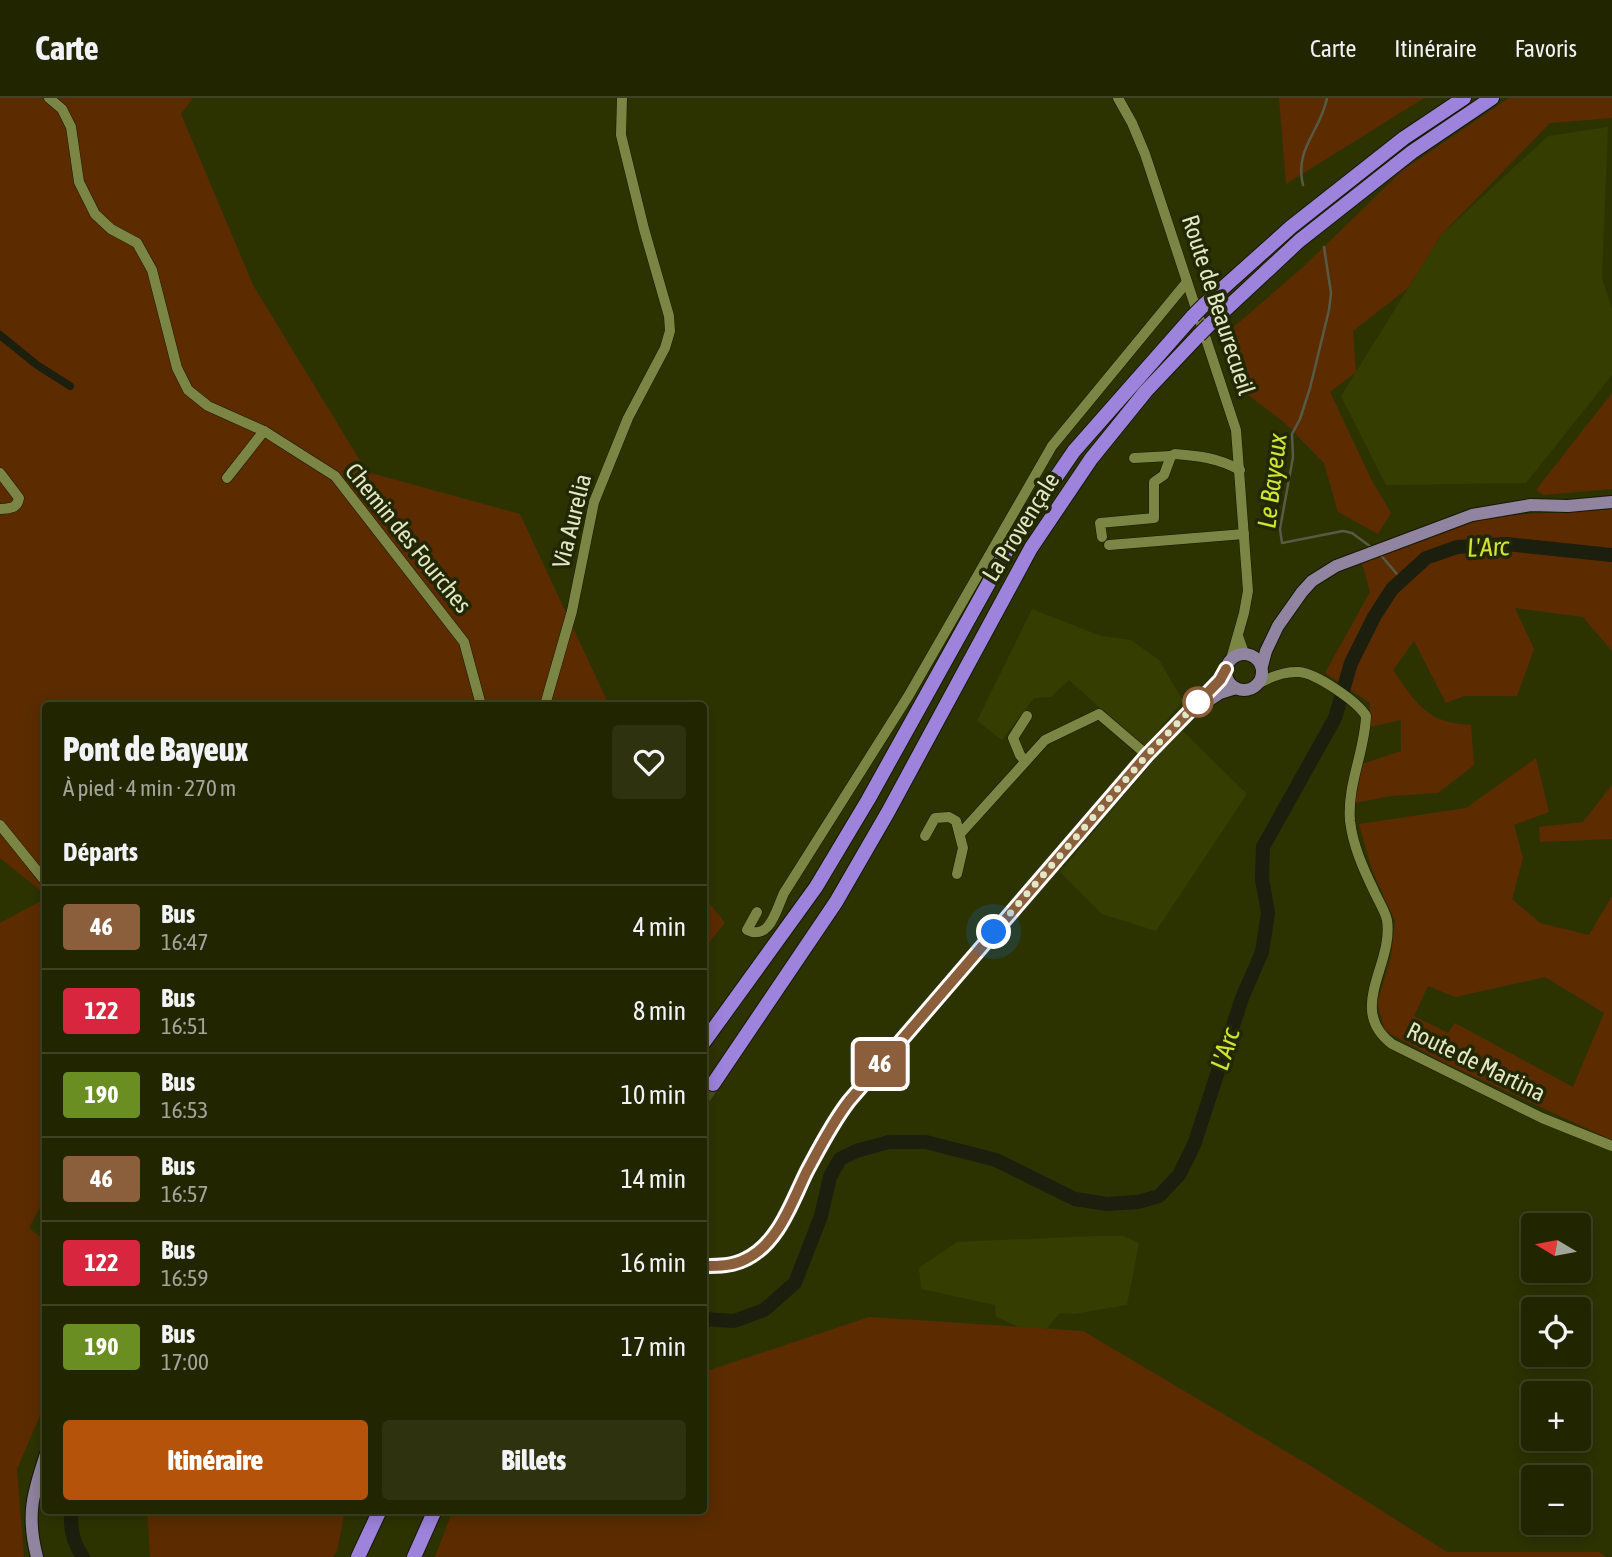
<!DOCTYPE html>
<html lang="fr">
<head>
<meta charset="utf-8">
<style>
  body { margin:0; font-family:"Asap Condensed",sans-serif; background:#2e320f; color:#f1f3f6; height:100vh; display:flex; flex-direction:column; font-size:26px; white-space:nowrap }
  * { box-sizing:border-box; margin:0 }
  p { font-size:23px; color:#a2a599 }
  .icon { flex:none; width:38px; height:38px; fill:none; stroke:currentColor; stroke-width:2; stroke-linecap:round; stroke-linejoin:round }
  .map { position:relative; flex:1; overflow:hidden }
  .side { position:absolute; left:42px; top:604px; width:665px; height:812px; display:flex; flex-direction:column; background:#222600; border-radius:7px; box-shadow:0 4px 18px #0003,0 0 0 2px #3f4322 }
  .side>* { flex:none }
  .badge { padding:0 14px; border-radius:5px; font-size:24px; line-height:46px }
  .needle { width:46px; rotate:280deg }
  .fabs { position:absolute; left:1521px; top:1115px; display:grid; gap:14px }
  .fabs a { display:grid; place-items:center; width:70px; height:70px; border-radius:7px; background:#222600; box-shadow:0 4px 18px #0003,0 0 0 2px #3f4322; font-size:35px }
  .you { position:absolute; width:35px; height:35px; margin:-18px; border:5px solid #fff; border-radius:50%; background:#1a73e8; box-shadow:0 0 0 10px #1a73e833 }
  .map>.badge { position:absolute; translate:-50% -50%; box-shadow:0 0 0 4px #fff }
  h2 { padding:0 21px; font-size:26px; line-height:63px }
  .round { display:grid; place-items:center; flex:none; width:74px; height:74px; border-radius:7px; background:#2e320f }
  .summary { display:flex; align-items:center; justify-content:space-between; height:119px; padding:0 21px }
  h1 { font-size:33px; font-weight:800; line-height:52px }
  .action { display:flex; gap:14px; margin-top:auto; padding:14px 21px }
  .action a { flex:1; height:80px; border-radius:7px; background:#b45309; color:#fff; font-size:28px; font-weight:800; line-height:80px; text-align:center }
  .action a+a { background:#2e320f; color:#f1f3f6 }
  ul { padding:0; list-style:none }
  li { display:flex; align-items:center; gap:21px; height:84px; padding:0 21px; border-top:2px solid #3f4322 }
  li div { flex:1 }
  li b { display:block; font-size:26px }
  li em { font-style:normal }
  li .badge { min-width:77px; font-weight:700; text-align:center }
  header { display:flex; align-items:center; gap:42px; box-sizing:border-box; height:98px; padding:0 35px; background:#222600; border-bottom:2px solid #3f4322 }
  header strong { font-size:33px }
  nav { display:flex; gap:38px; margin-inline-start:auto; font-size:24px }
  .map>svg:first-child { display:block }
  .built { fill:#363d00 }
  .green { fill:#5c2c00; fill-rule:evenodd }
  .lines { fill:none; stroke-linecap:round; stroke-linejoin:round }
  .stream { stroke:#575b44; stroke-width:2.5 }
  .canal { stroke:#1c1f0d; stroke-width:8 }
  .river { stroke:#1c1f0d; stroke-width:14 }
  .highway-tunnel { stroke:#484e1e; stroke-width:14; stroke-dasharray:14 7; stroke-linecap:butt }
  .minor-casing { stroke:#161900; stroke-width:11 }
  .major-casing { stroke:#161900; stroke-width:14 }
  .highway-casing { stroke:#161900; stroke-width:16 }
  .minor { stroke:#7c8644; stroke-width:10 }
  .major { stroke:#9084a0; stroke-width:12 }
  .highway { stroke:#9e83dd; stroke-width:14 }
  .highway-bridge-casing { stroke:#161900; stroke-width:16; stroke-linecap:butt }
  .highway-bridge { stroke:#9e83dd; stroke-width:14 }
  .line-casing { stroke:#fff; stroke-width:16 }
  .line { stroke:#8b5e3c; stroke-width:10 }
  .walk { stroke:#e2e8c6; stroke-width:7; stroke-dasharray:0 12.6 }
  .stop-dot { fill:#fff; stroke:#8b5e3c; stroke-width:3.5 }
  .labels { text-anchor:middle; stroke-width:7; stroke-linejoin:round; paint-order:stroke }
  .street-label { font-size:24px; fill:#e2e8c6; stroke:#232804 }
  .water-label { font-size:26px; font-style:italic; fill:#d1e632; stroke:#232804 }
</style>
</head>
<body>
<header>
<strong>Carte</strong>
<nav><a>Carte</a><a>Itinéraire</a><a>Favoris</a></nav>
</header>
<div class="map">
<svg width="1612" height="1459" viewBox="0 0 1612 1459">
  <rect width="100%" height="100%" fill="#2d3300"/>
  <!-- built -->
  <g class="built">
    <polygon points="1608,29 1602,180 1612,211 1612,277 1526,385 1386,387 1341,298 1441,137 1548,38"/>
    <polygon points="1032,511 1101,538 1131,542 1159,562 1183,603 1144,649 1069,582 1051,599 1034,600 1002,642 977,623"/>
    <polygon points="1183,633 1247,696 1156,833 1102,816 1060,774 1161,654"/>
    <polygon points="1096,1138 1123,1138 1139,1145 1127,1207 1074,1216 1060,1215 1040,1238 996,1219 995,1207 921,1191 919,1170 957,1144"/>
  </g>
  <!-- green -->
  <g class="green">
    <polygon points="0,0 193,0 181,16 253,187 367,374 520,416 609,607 46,607 45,796 0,760"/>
    <polygon points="1279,0 1424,0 1286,86"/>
    <polygon points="1509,0 1612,0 1612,20 1550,25 1441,137 1408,190 1353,233 1356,274 1330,294 1372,383 1391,415 1378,436 1338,414 1324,365 1285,325 1243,293 1229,233 1302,170 1403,72"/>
    <polygon points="1612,295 1612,391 1543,397 1536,392"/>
    <path d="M1612 411V553L1583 519 1515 510 1534 551 1517 598H1464L1446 605 1414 543 1393 572C1417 606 1426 625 1471 627L1474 667 1438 695 1391 698 1355 705 1362 666 1401 653V622L1370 629V605L1325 575 1370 494 1362 465 1482 421 1527 416Z"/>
    <path d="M1536 660 1549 714 1514 727 1523 760 1512 801 1540 825 1589 837 1612 798V1042L1443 964 1385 933 1377 905 1391 859 1395 823 1372 772 1359 726 1466 710ZM1545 879 1604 915 1573 989 1455 925 1448 935 1414 918 1428 888 1455 899Z"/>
    <polygon points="1612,687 1612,741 1540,744 1539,729 1583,724"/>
    <polygon points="704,798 725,825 704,850"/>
    <polygon points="45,801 45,1099 29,1130 45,1143 45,1306 17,1371 24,1459 0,1459 0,825"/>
    <polygon points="869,1219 1083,1233 1314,1370 1447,1454 1599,1454 1606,1459 435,1459 453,1412 704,1412 704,1274"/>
    <polygon points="147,1412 345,1412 337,1453 333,1459 150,1459"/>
  </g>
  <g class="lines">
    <!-- stream -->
    <g class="stream">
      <path d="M1303 87C1294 50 1321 33 1327 0"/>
      <polyline points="1324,149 1331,195 1329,212 1310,290 1300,321 1292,336 1293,359 1280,431 1282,445 1343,433 1352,435 1371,449"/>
      <polyline points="1379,455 1402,482"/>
    </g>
    <!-- canal -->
    <polyline class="canal" points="0,237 37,267 70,288"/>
    <!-- river -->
    <g class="river">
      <polyline points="704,1221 734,1223 764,1212 795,1185 821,1118 830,1079 840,1061 856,1053 889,1044 926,1044 996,1062 1075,1101 1107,1106 1138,1104 1159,1098 1179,1077 1194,1047 1242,900 1262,854 1268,815 1262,781 1263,749 1335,620 1351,565 1374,519 1392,491 1426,460 1457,449 1506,446 1612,457"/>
      <path d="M72 1412C69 1430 73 1445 83 1459"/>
    </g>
    <!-- highway-tunnel -->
    <polyline class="highway-tunnel" points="704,999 713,986"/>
    <defs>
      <g id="minor">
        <polyline points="49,0 62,11 71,29 79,84 95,116 111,131 137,145 152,172 177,270 188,292 208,308 264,333 335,378 464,544 481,607"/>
        <polyline points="1118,0 1132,25 1145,56 1236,332 1248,493 1244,515 1231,561"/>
        <polyline points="1134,360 1171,358"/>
        <path d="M0 375 19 400C17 411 10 410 0 411"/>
        <polyline points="227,380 264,333"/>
        <path d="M1102 439 1100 425 1154 420V384L1164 377 1171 358 1175 356C1200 358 1218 360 1240 372"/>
        <polyline points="1109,447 1244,436"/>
        <polyline points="1238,538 1244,555"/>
        <path d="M1258 586C1270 579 1284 573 1299 574 1316 575 1358 604 1366 618 1365 653 1347 686 1350 723 1353 748 1363 770 1374 793 1378 802 1385 813 1387 822 1394 867 1346 911 1392 946L1542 1020 1612 1048"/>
        <polyline points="545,607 572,513 594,404 628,320 665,250 670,233 669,218 644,131 621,37 622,0"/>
        <polyline points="1025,663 1020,657 1013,640 1027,618"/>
        <polyline points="0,727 46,784"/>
        <polyline points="960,736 1045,642 1099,616 1147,657"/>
        <polyline points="925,738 935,720 949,719 956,723 963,750 957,776"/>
        <path d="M757 814 747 832C770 843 776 812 784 795L909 597 1052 348 1187 184"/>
      </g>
      <g id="major">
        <circle cx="1244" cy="574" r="18"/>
        <polyline points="1262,568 1266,553 1278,528 1302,494 1312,483 1336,468 1472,417 1531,407 1568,408 1612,404"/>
        <polyline points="1205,605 1220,595 1236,590"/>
        <path d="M704 1168C718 1168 733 1168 746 1161 779 1145 792 1103 807 1073 820 1049 832 1024 849 1002L1147 657 1220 582 1226 571"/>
        <path d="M37 1459C26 1417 33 1395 46 1356"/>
      </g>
      <g id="highway">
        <polyline points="1204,207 1291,129 1404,40 1464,0"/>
        <polyline points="1209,227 1299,143 1412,54 1492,0"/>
        <polyline points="704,944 816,789 868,702 1011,445 1074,353 1193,218"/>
        <polyline points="713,986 836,804 888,714 1031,450 1091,361 1146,293 1199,237"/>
        <polyline points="358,1459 380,1412"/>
        <polyline points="414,1459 435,1412"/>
      </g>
    </defs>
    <!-- minor casing -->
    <use href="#minor" class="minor-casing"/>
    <!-- major casing -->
    <use href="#major" class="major-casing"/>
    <!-- highway casing -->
    <use href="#highway" class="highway-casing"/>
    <!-- minor -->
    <use href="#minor" class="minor"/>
    <!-- major -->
    <use href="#major" class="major"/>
    <!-- highway -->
    <use href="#highway" class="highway"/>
    <defs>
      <g id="highway-bridge">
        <polyline points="1193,218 1204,207"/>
        <polyline points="1199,237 1209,227"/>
      </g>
    </defs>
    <!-- highway-bridge casing -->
    <use href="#highway-bridge" class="highway-bridge-casing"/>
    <!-- highway-bridge -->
    <use href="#highway-bridge" class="highway-bridge"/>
  </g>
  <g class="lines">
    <defs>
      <path id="line" d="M704 1168C718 1168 733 1168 746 1161 779 1145 792 1103 807 1073 820 1049 832 1025 849 1003L1147 657 1220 582 1226 571"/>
    </defs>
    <!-- line casing -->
    <use href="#line" class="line-casing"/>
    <!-- line -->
    <use href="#line" class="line"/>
    <!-- walk -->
    <polyline class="walk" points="994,834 1147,657 1200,602 1198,604"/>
  </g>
  <!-- markers -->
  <circle class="stop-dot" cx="1198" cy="604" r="14"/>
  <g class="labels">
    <!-- street labels -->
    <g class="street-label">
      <text transform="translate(1218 207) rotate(72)" y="8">Route de Beaurecueil</text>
      <text transform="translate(572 423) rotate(-76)" y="8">Via Aurelia</text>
      <text transform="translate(1021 429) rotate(-58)" y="8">La Provençale</text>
      <text transform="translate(408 440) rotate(51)" y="8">Chemin des Fourches</text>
      <text transform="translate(1476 964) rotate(26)" y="8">Route de Martina</text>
    </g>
    <!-- water labels -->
    <g class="water-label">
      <text transform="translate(1272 383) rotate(-83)" y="9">Le Bayeux</text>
      <text transform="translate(1488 449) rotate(-2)" y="9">L'Arc</text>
      <text transform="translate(1225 951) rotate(-72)" y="9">L'Arc</text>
    </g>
  </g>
</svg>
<div class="fabs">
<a><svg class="needle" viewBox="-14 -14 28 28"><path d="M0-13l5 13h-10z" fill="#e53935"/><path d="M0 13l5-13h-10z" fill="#a2a599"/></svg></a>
<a><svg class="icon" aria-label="locate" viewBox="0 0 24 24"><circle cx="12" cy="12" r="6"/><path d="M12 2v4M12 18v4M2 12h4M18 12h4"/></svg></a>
<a>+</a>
<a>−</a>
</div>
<div class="you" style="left:994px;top:834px"></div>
<b class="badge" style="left:880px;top:966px;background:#8b5e3c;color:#fff">46</b>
<section class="side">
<div class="summary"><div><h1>Pont de Bayeux</h1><p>À pied · 4 min · 270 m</p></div><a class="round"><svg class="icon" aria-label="heart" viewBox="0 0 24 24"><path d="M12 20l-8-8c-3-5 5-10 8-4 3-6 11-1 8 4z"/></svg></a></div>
<h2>Départs</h2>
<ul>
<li><span class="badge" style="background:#8b5e3c;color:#fff">46</span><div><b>Bus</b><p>16:47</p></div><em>4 min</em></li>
<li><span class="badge" style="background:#d7263d;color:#fff">122</span><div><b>Bus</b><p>16:51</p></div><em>8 min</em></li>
<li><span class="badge" style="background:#6b8e23;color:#fff">190</span><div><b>Bus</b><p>16:53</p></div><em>10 min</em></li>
<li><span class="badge" style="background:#8b5e3c;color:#fff">46</span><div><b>Bus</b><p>16:57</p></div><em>14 min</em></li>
<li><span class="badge" style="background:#d7263d;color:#fff">122</span><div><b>Bus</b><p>16:59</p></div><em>16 min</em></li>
<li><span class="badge" style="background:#6b8e23;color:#fff">190</span><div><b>Bus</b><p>17:00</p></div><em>17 min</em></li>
</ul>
<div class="action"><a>Itinéraire</a><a>Billets</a></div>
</section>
</div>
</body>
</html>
